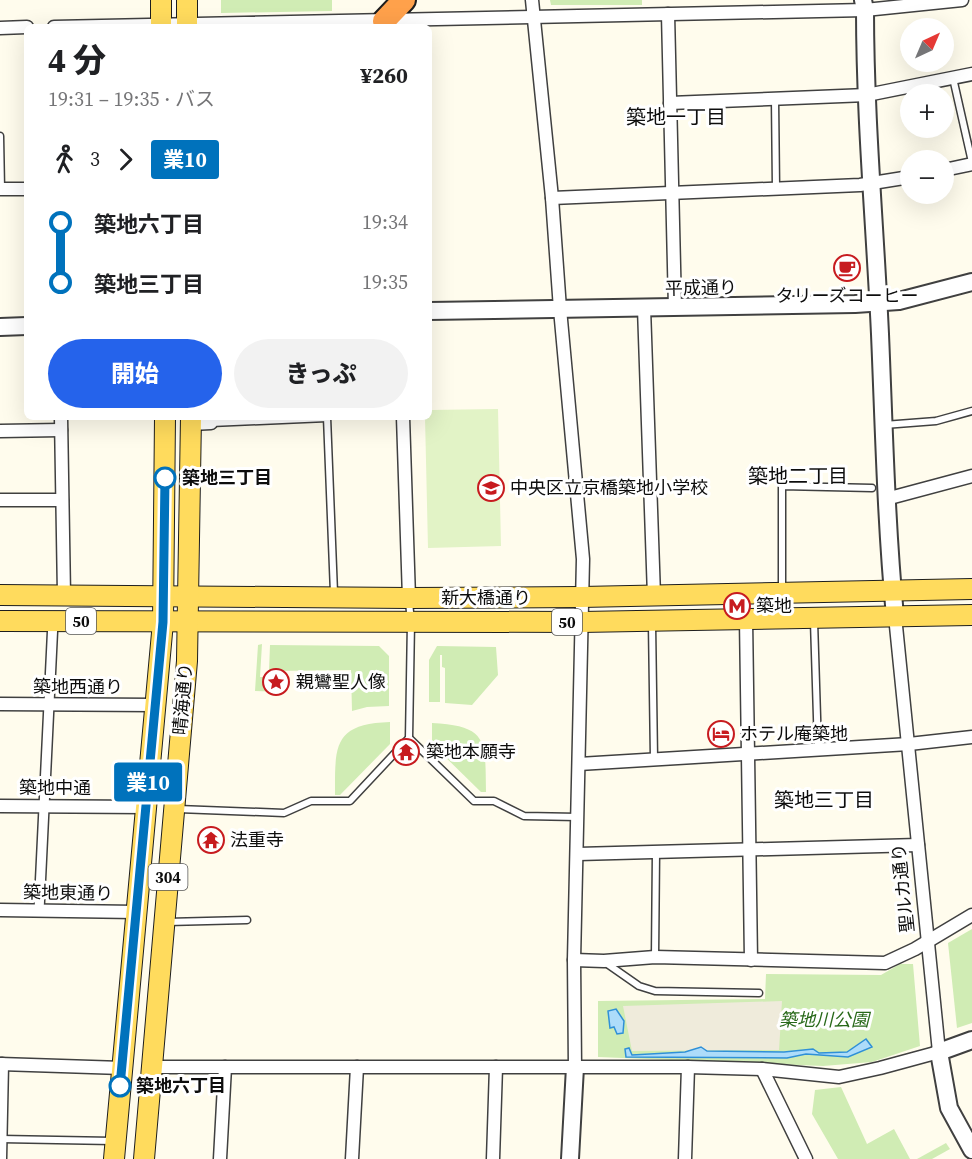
<!DOCTYPE html>
<html lang="ja">
<head>
<meta charset="utf-8">
<style>
  body { margin:0; font-family:"Source Serif 4","Noto Sans JP",serif; background:#f2f2f2; color:#202124; height:100vh; display:flex; flex-direction:column; font-size:22px; white-space:nowrap }
  * { box-sizing:border-box; margin:0 }
  p { font-size:20px; color:#757577 }
  .icon { flex:none; width:33px; height:33px; fill:none; stroke:currentColor; stroke-width:2; stroke-linecap:round; stroke-linejoin:round }
  .map { position:relative; flex:1; overflow:hidden }
  .panel { position:absolute; left:24px; top:24px; width:408px; height:396px; display:flex; flex-direction:column; background:#fff; border-radius:9px; box-shadow:0 6px 24px #0002 }
  .panel>* { flex:none }
  .badge { padding:0 12px; border-radius:4px; font-size:21px; line-height:39px }
  .needle { width:39px; rotate:44deg }
  .buttons { position:absolute; left:900px; top:18px; display:grid; gap:12px }
  .buttons a { display:grid; place-items:center; width:54px; height:54px; border-radius:50%; background:#fff; box-shadow:0 6px 24px #0002; font-size:30px }
  .map>.badge { position:absolute; translate:-50% -50%; box-shadow:0 0 0 3px #fff }
  .legs { display:flex; align-items:center; gap:9px; height:66px; padding:0 24px; font-size:20px }
  .legs p { margin-inline-start:auto }
  .summary { display:flex; align-items:center; justify-content:space-between; height:102px; padding:0 24px }
  h1 { font-size:33px; font-weight:800; line-height:45px }
  .cta { display:flex; gap:12px; margin-top:auto; padding:12px 24px }
  .cta a { flex:1; height:69px; border-radius:36px; background:#2563eb; color:#fff; font-size:24px; font-weight:800; line-height:69px; text-align:center }
  .cta a+a { background:#f2f2f2; color:#202124 }
  ul { padding:0 24px; list-style:none }
  li { display:flex; align-items:center; gap:21px; height:60px; font-size:22px }
  li i { display:grid; place-items:center; width:9px; height:100%; margin:0 8px; background:currentColor }
  li i::after { content:''; width:15px; height:15px; margin:-8px; border:4px solid; border-radius:50%; background:#fff }
  li p { margin-inline-start:auto }
  li:first-child i { background:linear-gradient(#0000 50%,currentColor 0) }
  li:last-child i { background:linear-gradient(currentColor 50%,#0000 0) }
  .map>svg:first-child { display:block }
  .green { fill:#d0ecb4 }
  .pitch { fill:#e2f3c6 }
  .plaza { fill:#efebdb }
  .water { fill:#addcfa; stroke:#2f90d7; stroke-width:1.5 }
  .lines { fill:none; stroke-linecap:round; stroke-linejoin:round }
  .service-casing { stroke:#404040; stroke-width:9 }
  .pedestrian-casing { stroke:#404040; stroke-width:12 }
  .minor-casing { stroke:#404040; stroke-width:15 }
  .tertiary-casing { stroke:#404040; stroke-width:20 }
  .primary-casing { stroke:#1e1e1e; stroke-width:22 }
  .motorway-casing { stroke:#1e1e1e; stroke-width:26 }
  .service { stroke:#fff; stroke-width:6 }
  .pedestrian { stroke:#fff; stroke-width:9 }
  .minor { stroke:#fff; stroke-width:12 }
  .tertiary { stroke:#fff; stroke-width:16 }
  .primary { stroke:#ffdb5d; stroke-width:20 }
  .motorway { stroke:#ffa14b; stroke-width:22 }
  .line-1-casing { stroke:#fff; stroke-width:14 }
  .line-1 { stroke:#0072bc; stroke-width:9 }
  .stop-1-dot { fill:#fff; stroke:#0072bc; stroke-width:3 }
  .labels { text-anchor:middle; stroke-width:6; stroke-linejoin:round; paint-order:stroke }
  .shield { fill:#fff; stroke:#565656; stroke-width:1.5 }
  .shield-label { font-size:16px; font-weight:bold; fill:#0d0d0d }
  .street-label { font-size:18px; fill:#0d0d0d; stroke:#fff }
  .poi-label { font-size:18px; fill:#0d0d0d; stroke:#fff; text-anchor:start }
  .stop-label { font-size:18px; font-weight:bold; fill:#0d0d0d; stroke:#fff; text-anchor:start }
  .park-label { font-size:18px; font-style:italic; fill:#286919; stroke:#fff }
  .neighbourhood-label { font-size:20px; fill:#0d0d0d; stroke:#fff }
</style>
</head>
<body>
<div class="map">
<svg width="972" height="1159" viewBox="0 0 972 1159">
  <rect width="100%" height="100%" fill="#fffced"/>
  <!-- green -->
  <g class="green">
    <polygon points="221,0 332,0 332,11 221,13"/>
    <polygon points="550,0 642,0 642,5 551,5"/>
    <polygon points="262,644 260,677 286,678 285,692 255,691 258,645"/>
    <polygon points="270,645 379,646 389,656 389,706 367,707 352,711 351,670 269,671"/>
    <polygon points="437,646 496,647 498,675 472,705 445,703 445,668 442,667 442,655 440,655 440,702 429,702 429,660"/>
    <path d="M390 722V744L340 795H335C335 746 333 724 390 722Z"/>
    <path d="M432 723C489 726 485 741 486 792H481L432 744Z"/>
    <polygon points="972,929 972,1023 957,1028 948,943"/>
    <polygon points="900,964 913,964 920,1046 872,1062 823,1066 598,1057 598,1001 765,999 766,974 881,975"/>
    <polygon points="841,1087 867,1144 894,1129 910,1159 838,1159 812,1114 815,1090"/>
    <polygon points="946,1143 950,1149 932,1159 917,1159"/>
  </g>
  <!-- pitch -->
  <polygon class="pitch" points="498,409 501,546 428,548 425,417 429,417 429,410"/>
  <!-- plaza -->
  <polygon class="plaza" points="782,1001 779,1050 632,1051 623,1006"/>
  <!-- water -->
  <g class="water">
    <polygon points="616,1009 624,1021 623,1033 617,1034 614,1027 610,1028 608,1011"/>
    <polygon points="866,1039 872,1047 848,1057 806,1054 787,1058 626,1057 625,1049 629,1048 632,1055 685,1052 701,1047 707,1051 784,1052 813,1049 819,1053 847,1052"/>
  </g>
  <g class="lines">
    <defs>
      <g id="service">
        <polyline points="953,78 972,162"/>
        <polyline points="775,99 776,188"/>
        <polyline points="0,136 1,189"/>
        <polyline points="327,417 334,593"/>
        <polyline points="211,423 327,418"/>
        <polyline points="884,425 936,421 972,411"/>
        <polyline points="782,590 782,486 872,488"/>
        <polyline points="814,621 818,749"/>
        <polyline points="652,624 654,759"/>
        <polyline points="409,738 474,801 494,801 524,816 578,817"/>
        <polyline points="178,809 284,813 311,801 350,801 409,738 411,622 409,602"/>
        <polyline points="167,922 247,920"/>
        <polyline points="655,957 656,852"/>
        <polyline points="606,963 639,986 655,991 759,993"/>
        <polyline points="1,1139 113,1141"/>
      </g>
      <polyline id="pedestrian" points="39,911 53,621"/>
      <g id="minor">
        <polyline points="532,0 552,198 560,309 583,559 574,960 575,1067"/>
        <polyline points="668,14 675,308"/>
        <polyline points="54,27 865,10 962,0"/>
        <polyline points="0,28 27,27"/>
        <polyline points="670,103 867,95 972,74"/>
        <polyline points="944,170 972,164"/>
        <polyline points="0,189 27,189"/>
        <polyline points="552,198 860,185 910,177"/>
        <polyline points="644,308 654,596"/>
        <polyline points="61,417 64,595"/>
        <polyline points="403,417 409,598"/>
        <polyline points="191,424 211,423"/>
        <polyline points="0,431 61,430"/>
        <polyline points="886,499 972,476"/>
        <polyline points="0,500 62,500"/>
        <polyline points="746,619 751,960"/>
        <polyline points="0,704 155,705"/>
        <polyline points="579,764 909,744 972,737"/>
        <polyline points="0,806 146,807"/>
        <polyline points="578,854 918,845"/>
        <polyline points="0,910 136,912"/>
        <polyline points="574,960 604,961 655,957 885,963 915,949 972,915"/>
        <polyline points="0,1064 122,1068"/>
        <polyline points="151,1067 688,1067 762,1069 839,1077 880,1068 939,1052 895,616"/>
        <polyline points="762,1069 806,1159"/>
        <polyline points="0,1159 2,1064"/>
        <polyline points="220,1159 225,1067"/>
        <polyline points="352,1159 357,1067"/>
        <polyline points="493,1159 496,1067"/>
        <polyline points="685,1159 688,1067"/>
      </g>
      <g id="tertiary">
        <path d="M863 0 865 10C865 118 875 226 880 334 884 428 886 522 895 616"/>
        <polyline points="429,311 855,304 899,301 972,282"/>
        <polyline points="0,327 27,326"/>
        <polyline points="972,1040 939,1052 949,1108 972,1150"/>
        <polyline points="570,1159 575,1067"/>
      </g>
      <g id="primary">
        <polyline points="161,27 161,0"/>
        <polyline points="187,27 187,0"/>
        <polyline points="0,595 409,598 581,597 972,589"/>
        <polyline points="0,621 581,622 972,615"/>
        <polyline points="114,1159 163,622 165,417"/>
        <polyline points="144,1159 187,661 191,417"/>
      </g>
      <polyline id="motorway" points="384,21 404,0"/>
    </defs>
    <!-- service casing -->
    <use href="#service" class="service-casing"/>
    <!-- pedestrian casing -->
    <use href="#pedestrian" class="pedestrian-casing"/>
    <!-- minor casing -->
    <use href="#minor" class="minor-casing"/>
    <!-- tertiary casing -->
    <use href="#tertiary" class="tertiary-casing"/>
    <!-- primary casing -->
    <use href="#primary" class="primary-casing"/>
    <!-- motorway casing -->
    <use href="#motorway" class="motorway-casing"/>
    <!-- service -->
    <use href="#service" class="service"/>
    <!-- pedestrian -->
    <use href="#pedestrian" class="pedestrian"/>
    <!-- minor -->
    <use href="#minor" class="minor"/>
    <!-- tertiary -->
    <use href="#tertiary" class="tertiary"/>
    <!-- primary -->
    <use href="#primary" class="primary"/>
    <!-- motorway -->
    <use href="#motorway" class="motorway"/>
  </g>
  <g class="lines">
    <defs>
      <polyline id="line-1" points="120,1086 163,622 165,478"/>
    </defs>
    <!-- line-1 casing -->
    <use href="#line-1" class="line-1-casing"/>
    <!-- line-1 -->
    <use href="#line-1" class="line-1"/>
  </g>
  <!-- icons -->
  <defs>
    <symbol id="cafe-ring" viewBox="-11 -11 22 22"><circle r="9.5" fill="#fff" stroke="#c71b1f" stroke-width="1.5"/><path d="M-5.5-4.5H6V0H3Q3 3.5 0 3.5H-2.5Q-5.5 3.5-5.5 0ZM3-3.2v2h1.7v-2ZM-6 4.5H4V6H-6Z" fill="#c71b1f"/></symbol>
    <symbol id="school-ring" viewBox="-11 -11 22 22"><circle r="9.5" fill="#fff" stroke="#c71b1f" stroke-width="1.5"/><path d="M0-5L7-2L0 1L-7-2ZM-4 1L0 2.5L4 1V4Q0 6-4 4Z" fill="#c71b1f"/></symbol>
    <symbol id="metro-ring" viewBox="-11 -11 22 22"><circle r="9.5" fill="#fff" stroke="#c71b1f" stroke-width="1.5"/><path d="M-5.5 5V-5H-3L0 0L3-5H5.5V5H3V-.5L0 4L-3-.5V5Z" fill="#c71b1f"/></symbol>
    <symbol id="sight-ring" viewBox="-11 -11 22 22"><circle r="9.5" fill="#fff" stroke="#c71b1f" stroke-width="1.5"/><path d="M0-6L1.8-2.2L6-1.7L2.9 1.2L3.7 5.4L0 3.3L-3.7 5.4L-2.9 1.2L-6-1.7L-1.8-2.2Z" fill="#c71b1f"/></symbol>
    <symbol id="hotel-ring" viewBox="-11 -11 22 22"><circle r="9.5" fill="#fff" stroke="#c71b1f" stroke-width="1.5"/><path d="M-6-4.5h1.5V1H6V5H4.5V3h-9V5H-6ZM-4 0a1.8 1.8 0 1 1 3.6 0ZM.5 0V-2.5h3Q6-2.5 6 0Z" fill="#c71b1f"/></symbol>
    <symbol id="temple-ring" viewBox="-11 -11 22 22"><circle r="9.5" fill="#fff" stroke="#c71b1f" stroke-width="1.5"/><path d="M0-6L5-2H3V0L6.5 2.5H4V6H1.5V3h-3V6H-4V2.5H-6.5L-3 0V-2H-5Z" fill="#c71b1f"/></symbol>
  </defs>
  <g fill-rule="evenodd">
    <use href="#cafe-ring" x="832" y="253" width="30" height="30"/>
    <use href="#school-ring" x="476" y="473" width="30" height="30"/>
    <use href="#metro-ring" x="722" y="591" width="30" height="30"/>
    <use href="#sight-ring" x="261" y="667" width="30" height="30"/>
    <use href="#hotel-ring" x="706" y="719" width="30" height="30"/>
    <use href="#temple-ring" x="391" y="737" width="30" height="30"/>
    <use href="#temple-ring" x="196" y="825" width="30" height="30"/>
  </g>
  <!-- markers -->
  <g class="stop-1-dot">
    <circle cx="165" cy="478" r="10"/>
    <circle cx="120" cy="1086" r="10"/>
  </g>
  <g class="labels">
    <!-- shield labels -->
    <g class="shield">
      <rect x="66" y="608" width="30" height="26" rx="4.5"/>
      <rect x="552" y="609" width="30" height="26" rx="4.5"/>
      <rect x="148.5" y="864" width="39" height="26" rx="4.5"/>
    </g>
    <g class="shield-label">
      <text x="81" y="627">50</text>
      <text x="567" y="628">50</text>
      <text x="168" y="883">304</text>
    </g>
    <!-- street labels -->
    <g class="street-label">
      <text transform="translate(701 288) rotate(-1)" y="6">平成通り</text>
      <text x="486" y="604">新大橋通り</text>
      <text x="78" y="693">築地西通り</text>
      <text transform="translate(183 699) rotate(-85)" y="6">晴海通り</text>
      <text x="55" y="794">築地中通</text>
      <text transform="translate(903 888) rotate(-96)" y="6">聖ルカ通り</text>
      <text transform="translate(68 893) rotate(1)" y="6">築地東通り</text>
    </g>
    <!-- poi labels -->
    <g class="poi-label">
      <text x="847" y="302" text-anchor="middle">タリーズコーヒー</text>
      <text x="510" y="494">中央区立京橋築地小学校</text>
      <text x="756" y="612">築地</text>
      <text x="296" y="688">親鸞聖人像</text>
      <text x="740" y="740">ホテル庵築地</text>
      <text x="426" y="758">築地本願寺</text>
      <text x="230" y="846">法重寺</text>
    </g>
    <!-- stop labels -->
    <g class="stop-label">
      <text x="182" y="484">築地三丁目</text>
      <text x="136" y="1092">築地六丁目</text>
    </g>
    <!-- park labels -->
    <g class="park-label">
      <text x="824" y="1026">築地川公園</text>
    </g>
    <!-- neighbourhood labels -->
    <g class="neighbourhood-label">
      <text x="676" y="124">築地一丁目</text>
      <text x="798" y="483">築地二丁目</text>
      <text x="824" y="807">築地三丁目</text>
    </g>
  </g>
</svg>
<div class="buttons">
<a><svg class="needle" viewBox="-14 -14 28 28"><path d="M0-13l5 13h-10z" fill="#e53935"/><path d="M0 13l5-13h-10z" fill="#757577"/></svg></a>
<a>+</a>
<a>−</a>
</div>
<b class="badge" style="left:148px;top:782px;background:#0072bc;color:#fff">業10</b>
<section class="panel">
<div class="summary"><div><h1>4 分</h1><p>19:31 – 19:35 · バス</p></div><b>¥260</b></div>
<div class="legs"><svg class="icon" aria-label="walk" viewBox="0 0 24 24"><circle cx="13" cy="4" r="2"/><path d="M13 8l-2 6 4 7M11 14l-3 7M7 12l3-4h3l4 4"/></svg>3<svg class="icon" aria-label="forward" viewBox="0 0 24 24"><path d="M9 5l7 7-7 7"/></svg><b class="badge" style="background:#0072bc;color:#fff">業10</b></div>
<ul>
<li><i style="color:#0072bc"></i><b>築地六丁目</b><p>19:34</p></li>
<li><i style="color:#0072bc"></i><b>築地三丁目</b><p>19:35</p></li>
</ul>
<div class="cta"><a>開始</a><a>きっぷ</a></div>
</section>
</div>
</body>
</html>
